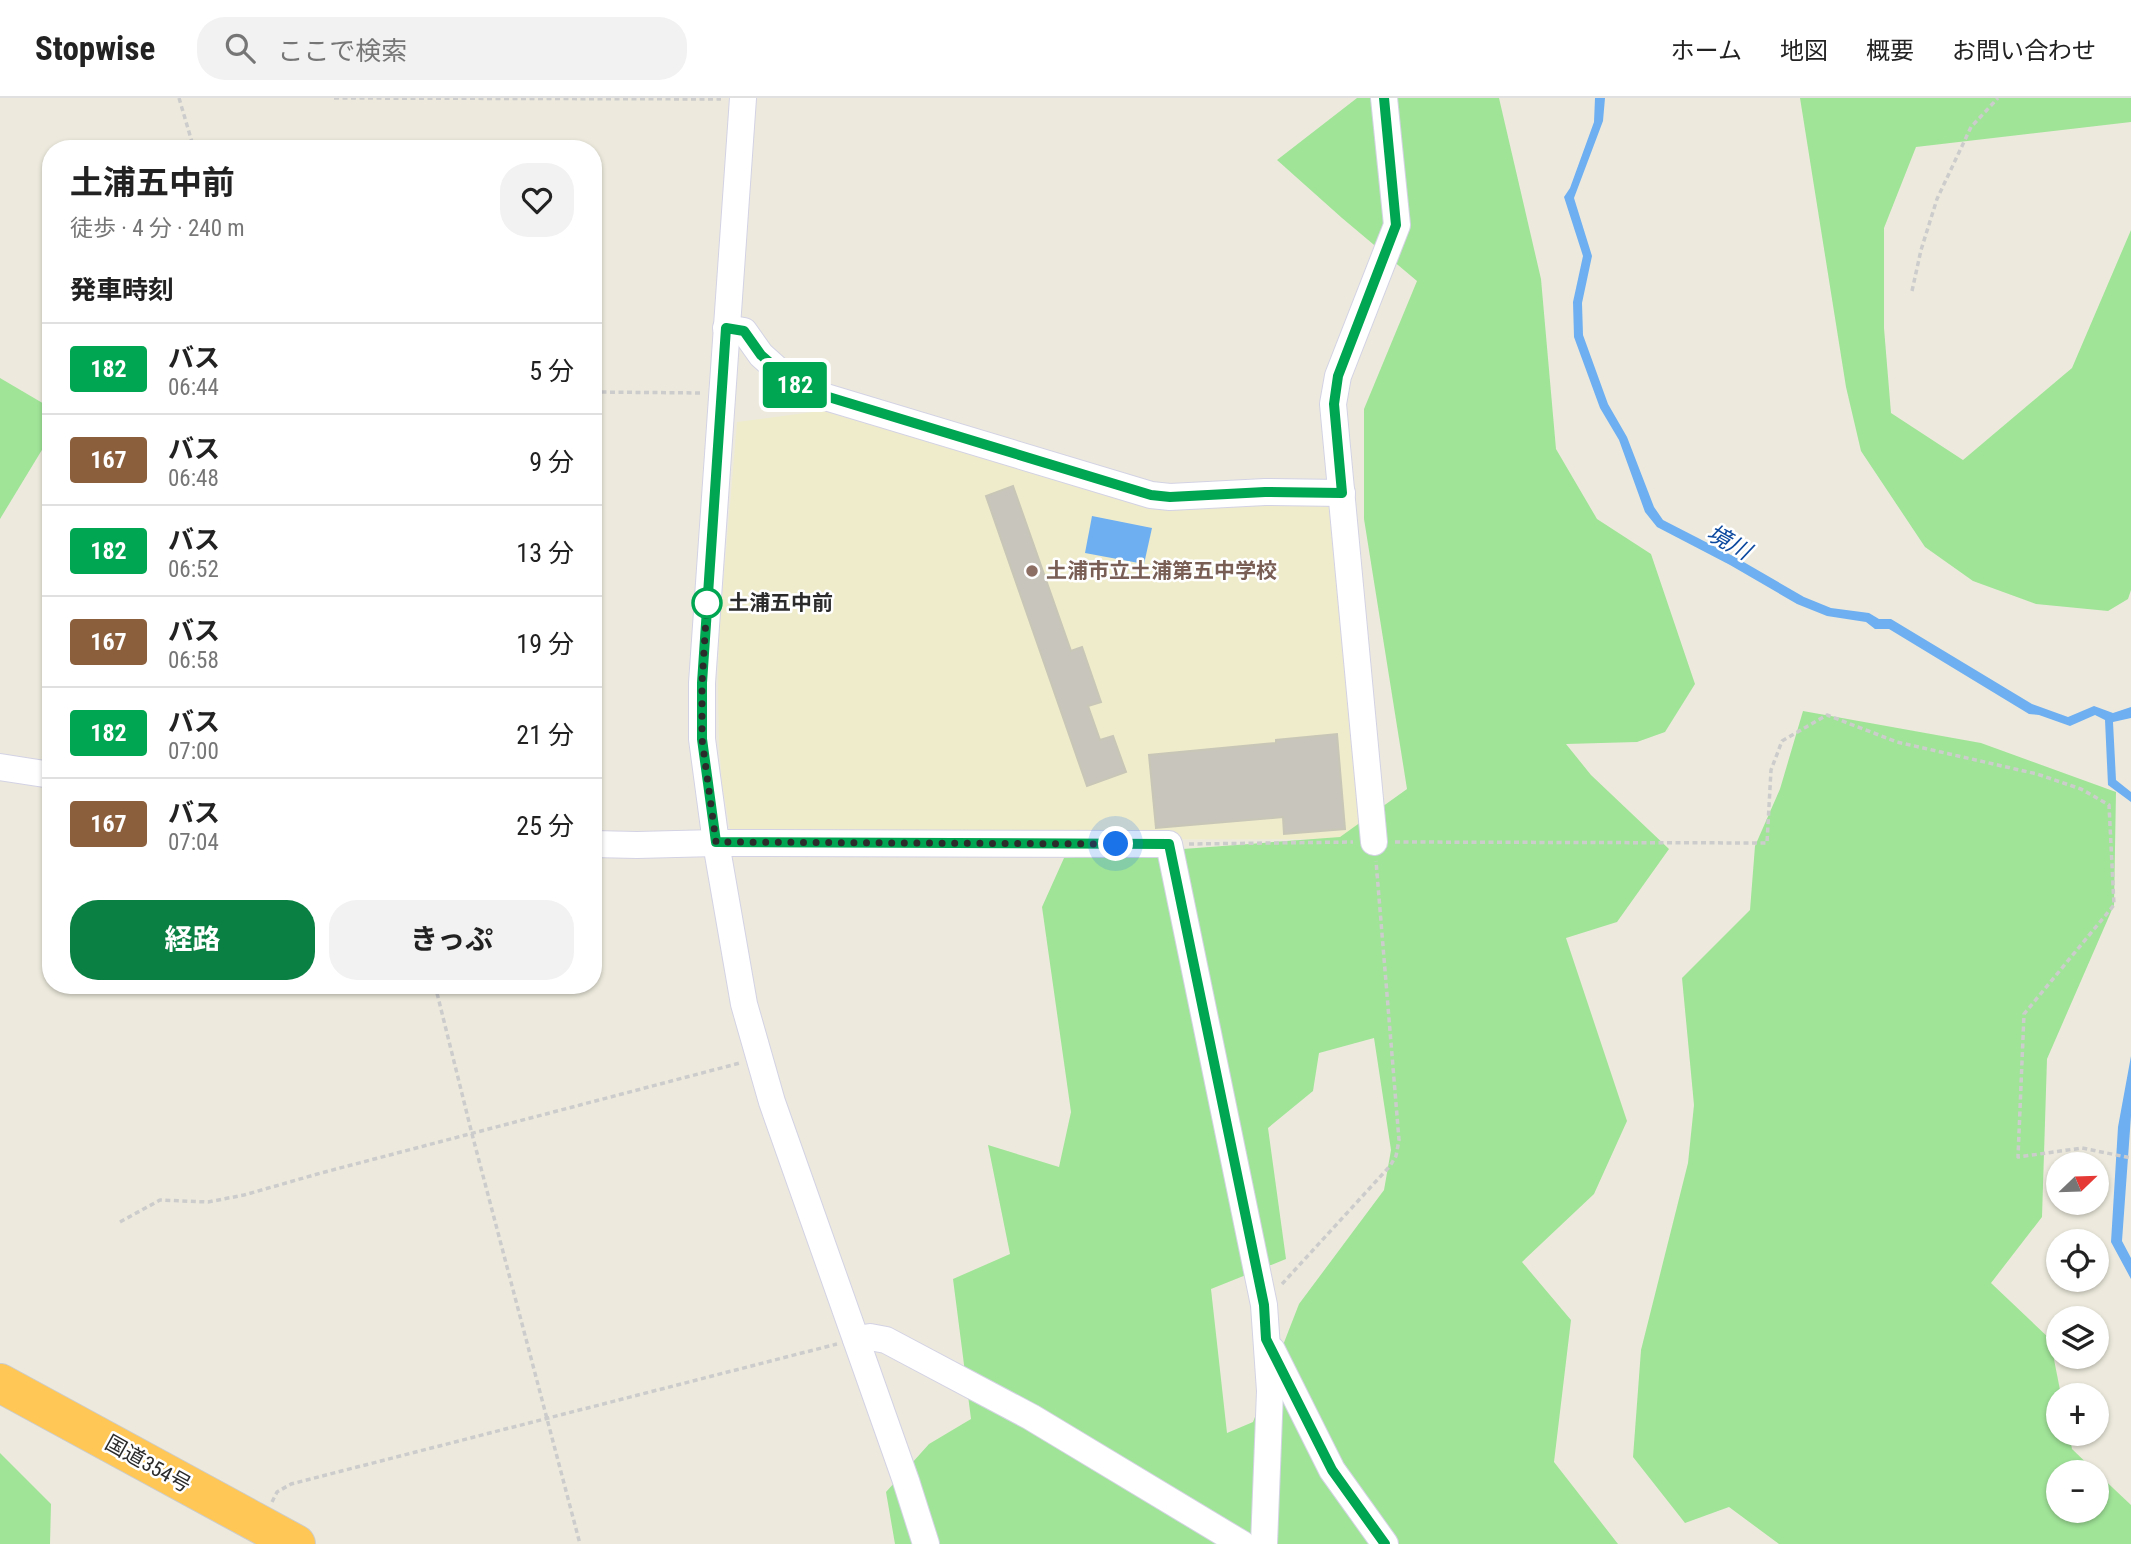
<!DOCTYPE html>
<html lang="ja">
<head>
<meta charset="utf-8">
<style>
  body { margin:0; font-family:"Roboto Condensed","Noto Sans JP",sans-serif; background:#f2f2f2; color:#222; height:100vh; display:flex; flex-direction:column; font-size:26px; white-space:nowrap }
  * { box-sizing:border-box; margin:0 }
  p { font-size:23px; color:#767676 }
  .icon { flex:none; width:38px; height:38px; fill:none; stroke:currentColor; stroke-width:2; stroke-linecap:round; stroke-linejoin:round }
  .map { position:relative; flex:1; overflow:hidden }
  .drawer { position:absolute; left:42px; top:42px; width:560px; height:854px; display:flex; flex-direction:column; background:#fff; border-radius:28px; box-shadow:0 2px 5px #0004 }
  .drawer>* { flex:none }
  .badge { padding:0 14px; border-radius:5px; font-size:24px; line-height:46px }
  .needle { width:46px; rotate:67deg }
  .controls { position:absolute; left:2046px; top:1054px; display:grid; gap:14px }
  .controls a { display:grid; place-items:center; width:63px; height:63px; border-radius:50%; background:#fff; box-shadow:0 2px 5px #0004; font-size:35px }
  .you { position:absolute; width:35px; height:35px; margin:-18px; border:5px solid #fff; border-radius:50%; background:#1a73e8; box-shadow:0 0 0 10px #1a73e833 }
  .map>.badge { position:absolute; translate:-50% -50%; box-shadow:0 0 0 4px #fff }
  h2 { padding:0 28px; font-size:26px; line-height:63px }
  .round { display:grid; place-items:center; flex:none; width:74px; height:74px; border-radius:28px; background:#f2f2f2 }
  .headline { display:flex; align-items:center; justify-content:space-between; height:119px; padding:0 28px }
  h1 { font-size:33px; font-weight:700; line-height:52px }
  .primary-button { display:flex; gap:14px; margin-top:auto; padding:14px 28px }
  .primary-button a { flex:1; height:80px; border-radius:28px; background:#0b8043; color:#fff; font-size:28px; font-weight:700; line-height:80px; text-align:center }
  .primary-button a+a { background:#f2f2f2; color:#222 }
  ul { padding:0; list-style:none }
  li { display:flex; align-items:center; gap:21px; height:91px; padding:0 28px; border-top:2px solid #e0e0e0 }
  li div { flex:1 }
  li b { display:block; font-size:26px }
  li em { font-style:normal }
  li .badge { min-width:77px; font-weight:700; text-align:center }
  header { display:flex; align-items:center; gap:42px; box-sizing:border-box; height:98px; padding:0 35px; background:#fff; border-bottom:2px solid #e0e0e0 }
  header strong { font-size:33px }
  nav { display:flex; gap:38px; margin-inline-start:auto; font-size:24px }
  .search { width:490px; height:63px; background:#f2f2f2; display:flex; align-items:center; gap:18px; box-sizing:border-box; padding:0 24px; border-radius:28px; color:#767676; font-size:26px }
  .map>svg:first-child { display:block }
  .education { fill:#efeccc }
  .green { fill:#a0e498; fill-rule:evenodd }
  .water { fill:#6eaff1 }
  .building { fill:#c8c6bc; stroke:#c8c6b6; stroke-width:2 }
  .lines { fill:none; stroke-linecap:round; stroke-linejoin:round }
  .minor-casing { stroke:#d3d2e4; stroke-width:28 }
  .highway-casing { stroke:#ccc; stroke-width:40 }
  .path { stroke:#ccc; stroke-width:3.5; stroke-dasharray:5 3.5; stroke-linecap:butt }
  .minor { stroke:#fff; stroke-width:26 }
  .highway { stroke:#ffc755; stroke-width:38 }
  .line-casing { stroke:#fff; stroke-width:16 }
  .line { stroke:#00a651; stroke-width:10 }
  .walk { stroke:#2b2b2b; stroke-width:7; stroke-dasharray:0 12.6 }
  .education-dot { fill:#8d6e63; stroke:#fff; stroke-width:2.5 }
  .stop-dot { fill:#fff; stroke:#00a651; stroke-width:3.5 }
  .labels { text-anchor:middle; stroke-width:5; stroke-linejoin:round; paint-order:stroke }
  .education-label { font-size:21px; font-weight:bold; fill:#785e54; stroke:#fff; text-anchor:start }
  .stop-label { font-size:21px; font-weight:bold; fill:#2b2b2b; stroke:#fff; text-anchor:start }
  .street-label { font-size:21px; fill:#2b2b2b; stroke:#fff }
  .water-label { font-size:23px; font-style:italic; fill:#0b489e; stroke:#fff }
</style>
</head>
<body>
<header>
<strong>Stopwise</strong>
<div class="search"><svg class="icon" aria-label="search" viewBox="0 0 24 24"><circle cx="10" cy="10" r="6"/><path d="M15 15l6 6"/></svg>ここで検索</div>
<nav><a>ホーム</a><a>地図</a><a>概要</a><a>お問い合わせ</a></nav>
</header>
<div class="map">
<svg width="2131" height="1446" viewBox="0 0 2131 1446">
  <rect width="100%" height="100%" fill="#edeadd"/>
  <!-- education -->
  <polygon class="education" points="843,310 1111,391 1333,406 1366,735 1355,741 732,742 722,685 719,646 718,592 719,537 737,324"/>
  <!-- green -->
  <g class="green">
    <path d="M1357 0H1499L1541 181 1556 351 1597 421 1651 456 1695 586 1665 634 1637 644 1566 646 1591 677 1669 751 1617 824 1566 840 1627 1023 1594 1096 1522 1164 1571 1222 1554 1364 1618 1446H895L886 1394 929 1346 971 1321 953 1181 1010 1156 988 1047 1059 1069 1071 1014 1042 809 1064 760 1340 739 1407 691 1364 421V311L1417 183 1342 120 1277 62ZM1374 940 1391 1052 1384 1092 1299 1206 1253 1324 1227 1335 1211 1191 1286 1161 1268 1030 1313 993 1319 955Z"/>
    <polygon points="1800,0 2131,0 2131,24 1916,49 1884,130 1884,230 1891,315 1963,362 2072,270 2131,132 2131,492 2128,501 2108,513 2036,506 1973,483 1925,449 1861,353 1846,289"/>
    <polygon points="0,280 51,310 51,337 0,421"/>
    <polygon points="1803,613 1981,645 2116,694 2114,807 2047,961 2042,1119 1991,1185 2050,1241 2061,1297 2058,1297 2058,1335 2069,1335 2072,1351 2096,1374 2058,1374 2058,1412 2096,1412 2096,1374 2131,1407 2131,1446 1779,1446 1729,1409 1685,1425 1633,1359 1641,1252 1688,1065 1694,1007 1682,880 1750,812 1755,748 1780,691"/>
    <polygon points="0,1355 51,1406 50,1446 0,1446"/>
  </g>
  <!-- water -->
  <g class="water">
    <polygon points="1595,0 1605,0 1603,23 1574,100 1592,158 1582,205 1583,237 1608,306 1627,339 1654,409 1663,422 1735,459 1804,499 1831,510 1869,515 1879,521 1891,521 2032,606 2068,619 2094,608 2113,615 2131,609 2131,620 2113,624 2116,682 2131,694 2131,704 2108,687 2105,622 2095,617 2070,628 2039,617 2029,616 1889,531 1875,531 1866,524 1827,518 1797,506 1730,467 1657,429 1645,414 1619,342 1600,310 1574,239 1573,204 1583,158 1564,99 1570,90 1594,24"/>
    <polygon points="1092,418 1152,430 1144,466 1085,455"/>
    <polygon points="2131,958 2131,1018 2122,1143 2131,1160 2131,1181 2111,1144 2118,1029"/>
  </g>
  <!-- building -->
  <g class="building">
    <polygon points="1013,388 1071,553 1082,549 1101,604 1088,608 1100,642 1113,638 1126,674 1087,688 986,398"/>
    <polygon points="1337,636 1345,731 1284,736 1283,719 1156,730 1149,657 1276,645 1276,642"/>
  </g>
  <g class="lines">
    <defs>
      <g id="minor">
        <polyline points="743,0 702,585 702,641 716,745 744,906 772,1004 906,1383 926,1446"/>
        <polyline points="726,230 744,233 761,257 799,291 1151,397 1170,399 1265,394 1342,395"/>
        <polyline points="0,669 51,677"/>
        <polyline points="1374,744 1333,306 1338,278 1397,127 1384,0"/>
        <polyline points="593,746 637,747 716,745 1169,746 1264,1207 1270,1293 1264,1446"/>
        <polyline points="856,1241 870,1239 886,1242 1031,1319 1242,1446"/>
        <polyline points="1272,1252 1332,1372 1385,1446"/>
      </g>
      <polyline id="highway" points="0,1285 296,1446"/>
    </defs>
    <!-- minor casing -->
    <use href="#minor" class="minor-casing"/>
    <!-- highway casing -->
    <use href="#highway" class="highway-casing"/>
    <!-- path -->
    <g class="path">
      <polyline points="179,0 194,51"/>
      <polyline points="334,0 721,1"/>
      <polyline points="1912,193 1921,152 1937,101 1971,29 1998,0"/>
      <polyline points="593,294 703,295"/>
      <polyline points="1395,744 1767,745 1771,672 1782,643 1827,617 1897,644 2037,676 2081,691 2109,707 2114,807 2024,916 2018,1059 2082,1050 2131,1060"/>
      <polyline points="1189,746 1353,744"/>
      <polyline points="435,887 472,1036 580,1446"/>
      <polyline points="120,1124 160,1102 208,1104 244,1097 321,1075 740,965"/>
      <polyline points="1282,1186 1390,1068 1396,1058 1399,1042 1376,763"/>
      <polyline points="272,1404 277,1394 291,1386 837,1246"/>
    </g>
    <!-- minor -->
    <use href="#minor" class="minor"/>
    <!-- highway -->
    <use href="#highway" class="highway"/>
  </g>
  <g class="lines">
    <defs>
      <polyline id="line" points="1384,0 1396,127 1338,278 1334,306 1342,395 1265,394 1170,399 1151,397 799,290 761,257 744,233 726,230 702,585 702,641 716,744 1169,746 1264,1207 1266,1241 1332,1372 1385,1446"/>
    </defs>
    <!-- line casing -->
    <use href="#line" class="line-casing"/>
    <!-- line -->
    <use href="#line" class="line"/>
    <!-- walk -->
    <polyline class="walk" points="707,505 702,585 702,641 716,744 1116,746"/>
  </g>
  <!-- markers -->
  <circle class="education-dot" cx="1032" cy="473" r="7"/>
  <circle class="stop-dot" cx="707" cy="505" r="14"/>
  <g class="labels">
    <!-- education labels -->
    <g class="education-label">
      <text x="1046" y="480">土浦市立土浦第五中学校</text>
    </g>
    <!-- stop labels -->
    <g class="stop-label">
      <text x="728" y="512">土浦五中前</text>
    </g>
    <!-- street labels -->
    <g class="street-label">
      <text transform="translate(148 1366) rotate(29)" y="7">国道354号</text>
    </g>
    <!-- water labels -->
    <g class="water-label">
      <text transform="translate(1729 444) rotate(29)" y="8">境川</text>
    </g>
  </g>
</svg>
<div class="controls">
<a><svg class="needle" viewBox="-14 -14 28 28"><path d="M0-13l5 13h-10z" fill="#e53935"/><path d="M0 13l5-13h-10z" fill="#767676"/></svg></a>
<a><svg class="icon" aria-label="locate" viewBox="0 0 24 24"><circle cx="12" cy="12" r="6"/><path d="M12 2v4M12 18v4M2 12h4M18 12h4"/></svg></a>
<a><svg class="icon" aria-label="layers" viewBox="0 0 24 24"><path d="M12 4l9 5-9 5-9-5zM3 14l9 5 9-5"/></svg></a>
<a>+</a>
<a>−</a>
</div>
<div class="you" style="left:1116px;top:746px"></div>
<b class="badge" style="left:795px;top:287px;background:#00a651;color:#fff">182</b>
<section class="drawer">
<div class="headline"><div><h1>土浦五中前</h1><p>徒歩 · 4 分 · 240 m</p></div><a class="round"><svg class="icon" aria-label="heart" viewBox="0 0 24 24"><path d="M12 20l-8-8c-3-5 5-10 8-4 3-6 11-1 8 4z"/></svg></a></div>
<h2>発車時刻</h2>
<ul>
<li><span class="badge" style="background:#00a651;color:#fff">182</span><div><b>バス</b><p>06:44</p></div><em>5 分</em></li>
<li><span class="badge" style="background:#8b5e3c;color:#fff">167</span><div><b>バス</b><p>06:48</p></div><em>9 分</em></li>
<li><span class="badge" style="background:#00a651;color:#fff">182</span><div><b>バス</b><p>06:52</p></div><em>13 分</em></li>
<li><span class="badge" style="background:#8b5e3c;color:#fff">167</span><div><b>バス</b><p>06:58</p></div><em>19 分</em></li>
<li><span class="badge" style="background:#00a651;color:#fff">182</span><div><b>バス</b><p>07:00</p></div><em>21 分</em></li>
<li><span class="badge" style="background:#8b5e3c;color:#fff">167</span><div><b>バス</b><p>07:04</p></div><em>25 分</em></li>
</ul>
<div class="primary-button"><a>経路</a><a>きっぷ</a></div>
</section>
</div>
</body>
</html>
